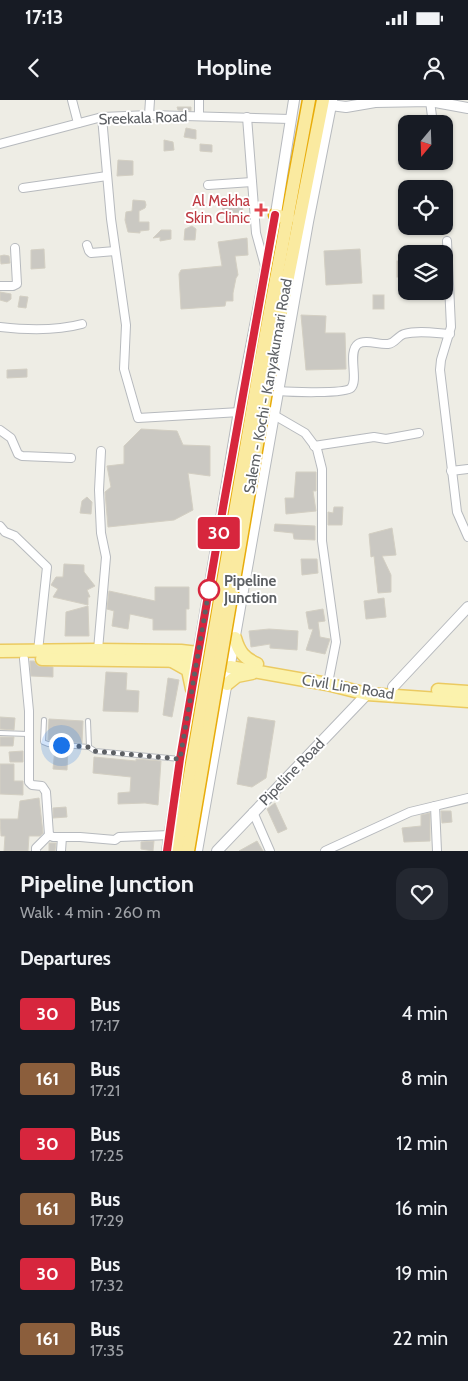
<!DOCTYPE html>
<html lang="en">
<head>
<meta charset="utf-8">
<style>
  body { margin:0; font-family:Cabin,sans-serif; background:#242831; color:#f1f3f6; height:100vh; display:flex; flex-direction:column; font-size:19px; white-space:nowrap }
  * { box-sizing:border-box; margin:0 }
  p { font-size:16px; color:#9ea1a6 }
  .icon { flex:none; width:28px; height:28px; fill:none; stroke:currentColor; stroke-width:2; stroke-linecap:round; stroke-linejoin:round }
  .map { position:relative; height:751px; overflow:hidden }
  .panel { display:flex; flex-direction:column; background:#171b24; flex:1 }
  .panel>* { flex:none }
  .badge { padding:0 10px; border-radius:4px; font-size:18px; line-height:32px }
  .needle { width:32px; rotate:199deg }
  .fabs { position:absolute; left:398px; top:15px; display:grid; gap:10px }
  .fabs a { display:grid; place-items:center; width:55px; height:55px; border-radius:10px; background:#171b24; box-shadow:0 1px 4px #0004; font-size:25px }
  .you { position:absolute; width:25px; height:25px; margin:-12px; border:4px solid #fff; border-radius:50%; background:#1a73e8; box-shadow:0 0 0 8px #1a73e833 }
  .map>.badge { position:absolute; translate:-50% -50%; box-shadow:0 0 0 2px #fff }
  h2 { padding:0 20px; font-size:19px; line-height:45px }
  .round { display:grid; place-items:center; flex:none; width:52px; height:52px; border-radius:15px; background:#242831 }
  .headline { display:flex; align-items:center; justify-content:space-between; height:85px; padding:0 20px }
  h1 { font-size:24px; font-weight:800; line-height:38px }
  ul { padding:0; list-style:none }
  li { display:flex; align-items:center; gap:15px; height:65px; padding:0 20px }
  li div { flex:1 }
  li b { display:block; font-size:19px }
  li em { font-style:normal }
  li .badge { min-width:55px; font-weight:700; text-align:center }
  .status { display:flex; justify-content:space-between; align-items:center; height:35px; padding:0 25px; background:#171b24; direction:ltr }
  .status svg { height:14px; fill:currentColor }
  header { display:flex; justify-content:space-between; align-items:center; height:65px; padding:0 20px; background:#171b24; font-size:22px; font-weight:800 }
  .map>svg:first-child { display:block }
  .building { fill:#cac8c2; stroke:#d3cfc3 }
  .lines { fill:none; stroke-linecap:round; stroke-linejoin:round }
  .service-casing { stroke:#b7babe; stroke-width:6 }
  .minor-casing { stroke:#b7babe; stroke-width:10 }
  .tertiary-casing { stroke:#b7babe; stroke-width:12 }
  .primary-casing { stroke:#ebca61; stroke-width:15 }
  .trunk-casing { stroke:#e8ac0b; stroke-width:15 }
  .service { stroke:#fff; stroke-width:4 }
  .minor { stroke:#fff; stroke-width:8 }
  .tertiary { stroke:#fff; stroke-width:10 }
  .primary { stroke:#fbf2ad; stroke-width:12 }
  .trunk { stroke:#faeaa0; stroke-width:12 }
  .trunk-bridge-casing { stroke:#e8ac0b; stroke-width:15; stroke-linecap:butt }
  .trunk-bridge { stroke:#faeaa0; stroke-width:12 }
  .line-casing { stroke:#fff; stroke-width:11 }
  .line { stroke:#d7263d; stroke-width:8 }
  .walk { stroke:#5d6064; stroke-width:5; stroke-dasharray:0 9 }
  .health-dot { fill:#e0444e; stroke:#fff; stroke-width:2 }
  .stop-dot { fill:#fff; stroke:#d7263d; stroke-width:2.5 }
  .labels { text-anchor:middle; stroke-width:4; stroke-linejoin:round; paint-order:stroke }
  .street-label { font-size:15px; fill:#5d6064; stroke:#fff }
  .health-label { font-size:15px; fill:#be3a42; stroke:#fff; text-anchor:end }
  .stop-label { font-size:15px; font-weight:bold; fill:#5d6064; stroke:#fff; text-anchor:start }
</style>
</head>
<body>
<div class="status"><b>17:13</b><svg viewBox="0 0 49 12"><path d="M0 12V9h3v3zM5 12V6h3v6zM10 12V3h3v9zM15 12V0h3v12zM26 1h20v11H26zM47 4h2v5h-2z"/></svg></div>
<header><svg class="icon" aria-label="back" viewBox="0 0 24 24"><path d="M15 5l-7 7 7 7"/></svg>Hopline<svg class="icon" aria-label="person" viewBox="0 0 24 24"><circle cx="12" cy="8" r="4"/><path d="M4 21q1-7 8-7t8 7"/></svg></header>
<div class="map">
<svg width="468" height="751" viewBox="0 0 468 751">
  <rect width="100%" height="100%" fill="#eeede5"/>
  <!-- building -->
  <g class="building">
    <polygon points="177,7 191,7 191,11 178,10"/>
    <polygon points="186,28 196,30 196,39 184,37"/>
    <polygon points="164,40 173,42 174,50 164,51"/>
    <polygon points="200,44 212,45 212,52 200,51"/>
    <polygon points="118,60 133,61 133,75 117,76"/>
    <polygon points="133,100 145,101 146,105 145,108 139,111 139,122 149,122 149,130 140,131 140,133 128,132 125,120 126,112 132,111"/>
    <polygon points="242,101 243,113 223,112 222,102"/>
    <polygon points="192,126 196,129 195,140 184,140 185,129"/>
    <polygon points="161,130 171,130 171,139 160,141 160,137 153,138"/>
    <polygon points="247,138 248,155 235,156 238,175 236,178 233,193 233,201 226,201 225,206 181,209 179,174 181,170 222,166 218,142"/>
    <polygon points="44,149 45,168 31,169 31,150"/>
    <polygon points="360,149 362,183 326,185 324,151"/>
    <polygon points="4,155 9,156 10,163 1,164 0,156"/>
    <rect x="397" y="161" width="9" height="16"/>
    <polygon points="0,192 11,194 11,199 7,202 0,200"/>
    <rect x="373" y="195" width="11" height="14"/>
    <polygon points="20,196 28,197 26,208 18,207"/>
    <polygon points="301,215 326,216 325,233 345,233 346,269 306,270"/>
    <polygon points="27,269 27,277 7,278 7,270"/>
    <polygon points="141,329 177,331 183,345 210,346 210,376 188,373 193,410 174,420 108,427 105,392 111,387 107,366 124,364 124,346"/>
    <polygon points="296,372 316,372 316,391 313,391 316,411 286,414 285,398 294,398"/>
    <polygon points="87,397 92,402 91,414 80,413 82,401"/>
    <polygon points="334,407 343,407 342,425 328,425 328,412 333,413"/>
    <polygon points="275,424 315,426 315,440 294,439 293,433 274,431"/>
    <polygon points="392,428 396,455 382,456 391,475 391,492 378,493 374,456 371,457 369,434"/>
    <polygon points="301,459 317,459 318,473 302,475"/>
    <polygon points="64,464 84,465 84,472 95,486 87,490 90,497 88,497 88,505 53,497 58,489 51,485 56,477 63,477"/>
    <polygon points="155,487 189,487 189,509 186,509 186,530 153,530 153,519 130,514 128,529 112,526 114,511 107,509 109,491 155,501"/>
    <polygon points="384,498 386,517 366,519 364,501"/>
    <polygon points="88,506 89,536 65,536 66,512"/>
    <polygon points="323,509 325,521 318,522 320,537 330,539 325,554 306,550 313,529 309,529 306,512"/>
    <polygon points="269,529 298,531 297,550 270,548 270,544 251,547 249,531"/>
    <polygon points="30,561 34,561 38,566 53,567 53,577 31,576"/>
    <polygon points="106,572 127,573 126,590 139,591 138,612 103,611"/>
    <polygon points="168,578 179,580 172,617 163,615"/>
    <polygon points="0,617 15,618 14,630 0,629"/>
    <polygon points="248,617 275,621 266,678 252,687 237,684"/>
    <polygon points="49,619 83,621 82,643 48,640"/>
    <polygon points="0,637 14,637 13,646 0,646"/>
    <polygon points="55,648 68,649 67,670 53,669"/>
    <polygon points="23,651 23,662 10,662 9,652"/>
    <polygon points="94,657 136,661 136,659 161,661 158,705 145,703 118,704 118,693 130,692 131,677 93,673"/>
    <polygon points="0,664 14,664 14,681 23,681 23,695 0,694"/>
    <polygon points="39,698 43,733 40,736 29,736 28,751 4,751 5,736 1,736 0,719 18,719 20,701"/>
    <polygon points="275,703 287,729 278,733 267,709"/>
    <polygon points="66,707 67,717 53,718 53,708"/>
    <polygon points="441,711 451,711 452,722 442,723"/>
    <polygon points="430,713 430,741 404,742 402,728 421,726 421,715"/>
    <polygon points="154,741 153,751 141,749 141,742"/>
    <polygon points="257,741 263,751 239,751"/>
    <polygon points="49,743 56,743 55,751 49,751"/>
  </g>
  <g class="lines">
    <defs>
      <g id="service">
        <polyline points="44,620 43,642 48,644 89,647"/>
        <polyline points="88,621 89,647 95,651 180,659"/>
        <polyline points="0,633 28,634"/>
      </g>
      <g id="minor">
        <polyline points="72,0 78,23"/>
        <polyline points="199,0 199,16"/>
        <polyline points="430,1 433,24"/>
        <polyline points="149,15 150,0"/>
        <polyline points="102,17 111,119 126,225 124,269 138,318 240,312"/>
        <polyline points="247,17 256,133 265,166"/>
        <polyline points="0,44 102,17 149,15 290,19"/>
        <polyline points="208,85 252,82"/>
        <polyline points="23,88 107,76"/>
        <polyline points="447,141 451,227 441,260 440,270 457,412 468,437"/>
        <polyline points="87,145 89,151 91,153 115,151"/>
        <polyline points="0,186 13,186 17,184 15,148"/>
        <path d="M0 227C26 230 56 231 82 224"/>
        <path d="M279 291C290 292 345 294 351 288 359 280 347 252 358 244 365 239 380 245 388 244 396 243 397 236 404 234 418 230 435 233 450 234"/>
        <polyline points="274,315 305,333 317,349 322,369 322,441 336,542 329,578"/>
        <polyline points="0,330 11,338 18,354 22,356 71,358"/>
        <polyline points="314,346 374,337 386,339 419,333"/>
        <polyline points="451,371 468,369"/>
        <polyline points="0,426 5,432 15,436 47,467 38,551"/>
        <polyline points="98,550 106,457 101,433 99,390 101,351"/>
        <polyline points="24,559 29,611 29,682 32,685 42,686 46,692 49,735"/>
        <polyline points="435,706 437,751"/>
        <polyline points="253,712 270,751"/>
        <polyline points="36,751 36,748 49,735 53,737 80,737 115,740 119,737 170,735"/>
        <polyline points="61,751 62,737"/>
        <polyline points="325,751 410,712 468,698"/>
      </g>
      <g id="tertiary">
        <polyline points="331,5 346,7 375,2 430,1 468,8"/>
        <polyline points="393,587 468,507"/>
        <polyline points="167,751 197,561 241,299 274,126 294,0"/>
        <polyline points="197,751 308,122 332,0"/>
        <polyline points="217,751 367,594"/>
      </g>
      <g id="primary">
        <path d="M235 538C239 552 244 558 257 564"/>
        <polyline points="0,551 98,550 181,551 198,553"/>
        <polyline points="42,559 197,561"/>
        <polyline points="172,561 188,570 192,589"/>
        <polyline points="230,567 327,584 367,594 468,601"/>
        <polyline points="227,584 237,576 252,573"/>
        <polyline points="438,590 468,592"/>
      </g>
      <g id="trunk">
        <polyline points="275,115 288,118"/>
        <polyline points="260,266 309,0"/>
        <polyline points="270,268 323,0"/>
      </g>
    </defs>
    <!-- service casing -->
    <use href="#service" class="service-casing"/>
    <!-- minor casing -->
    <use href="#minor" class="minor-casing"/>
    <!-- tertiary casing -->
    <use href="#tertiary" class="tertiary-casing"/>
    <!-- primary casing -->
    <use href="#primary" class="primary-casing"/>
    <!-- trunk casing -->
    <use href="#trunk" class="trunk-casing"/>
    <!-- service -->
    <use href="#service" class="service"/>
    <!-- minor -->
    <use href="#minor" class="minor"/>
    <!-- tertiary -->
    <use href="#tertiary" class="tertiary"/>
    <!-- primary -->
    <use href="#primary" class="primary"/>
    <!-- trunk -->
    <use href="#trunk" class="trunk"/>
    <defs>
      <g id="trunk-bridge">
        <polyline points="177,751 260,266"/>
        <polyline points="188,751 270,268"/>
      </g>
    </defs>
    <!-- trunk-bridge casing -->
    <use href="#trunk-bridge" class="trunk-bridge-casing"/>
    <!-- trunk-bridge -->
    <use href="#trunk-bridge" class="trunk-bridge"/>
  </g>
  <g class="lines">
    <defs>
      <polyline id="line" points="167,751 180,659 224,402 275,115"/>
    </defs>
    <!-- line casing -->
    <use href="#line" class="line-casing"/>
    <!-- line -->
    <use href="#line" class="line"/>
    <!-- walk -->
    <polyline class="walk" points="61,645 89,647 94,651 180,659 209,490"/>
  </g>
  <!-- markers -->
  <path class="health-dot" d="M258.5 102.5h5v5h5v5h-5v5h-5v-5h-5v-5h5z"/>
  <circle class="stop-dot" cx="209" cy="490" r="10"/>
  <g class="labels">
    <!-- street labels -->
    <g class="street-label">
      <text transform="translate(143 18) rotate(-2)" y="5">Sreekala Road</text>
      <text transform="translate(268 286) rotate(-80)" y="5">Salem - Kochi - Kanyakumari Road</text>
      <text transform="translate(348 587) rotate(9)" y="5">Civil Line Road</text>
      <text transform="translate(292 672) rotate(-46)" y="5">Pipeline Road</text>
    </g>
    <!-- health labels -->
    <g class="health-label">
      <text x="250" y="106">Al Mekha<tspan x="250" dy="17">Skin Clinic</tspan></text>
    </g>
    <!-- stop labels -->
    <g class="stop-label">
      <text x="224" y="486">Pipeline<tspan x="224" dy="17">Junction</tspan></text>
    </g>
  </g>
</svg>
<div class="fabs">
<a><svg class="needle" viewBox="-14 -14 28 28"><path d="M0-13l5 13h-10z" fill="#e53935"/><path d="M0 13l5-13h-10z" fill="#9ea1a6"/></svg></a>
<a><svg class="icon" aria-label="locate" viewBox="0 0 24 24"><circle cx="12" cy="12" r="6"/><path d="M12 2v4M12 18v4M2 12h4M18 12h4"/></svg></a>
<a><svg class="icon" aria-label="layers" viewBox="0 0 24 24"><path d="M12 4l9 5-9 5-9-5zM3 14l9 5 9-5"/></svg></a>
</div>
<div class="you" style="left:61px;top:645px"></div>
<b class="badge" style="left:219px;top:433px;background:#d7263d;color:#fff">30</b>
</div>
<section class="panel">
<div class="headline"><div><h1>Pipeline Junction</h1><p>Walk · 4 min · 260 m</p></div><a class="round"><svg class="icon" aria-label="heart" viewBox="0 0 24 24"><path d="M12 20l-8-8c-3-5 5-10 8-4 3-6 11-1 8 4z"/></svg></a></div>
<h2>Departures</h2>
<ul>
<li><span class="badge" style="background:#d7263d;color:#fff">30</span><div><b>Bus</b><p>17:17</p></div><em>4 min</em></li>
<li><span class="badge" style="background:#8b5e3c;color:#fff">161</span><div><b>Bus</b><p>17:21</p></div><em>8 min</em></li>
<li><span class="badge" style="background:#d7263d;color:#fff">30</span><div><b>Bus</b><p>17:25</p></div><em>12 min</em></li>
<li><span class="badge" style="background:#8b5e3c;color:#fff">161</span><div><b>Bus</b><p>17:29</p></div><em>16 min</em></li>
<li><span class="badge" style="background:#d7263d;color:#fff">30</span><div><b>Bus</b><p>17:32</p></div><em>19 min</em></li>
<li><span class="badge" style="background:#8b5e3c;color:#fff">161</span><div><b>Bus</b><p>17:35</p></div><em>22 min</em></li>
</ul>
</section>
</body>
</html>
